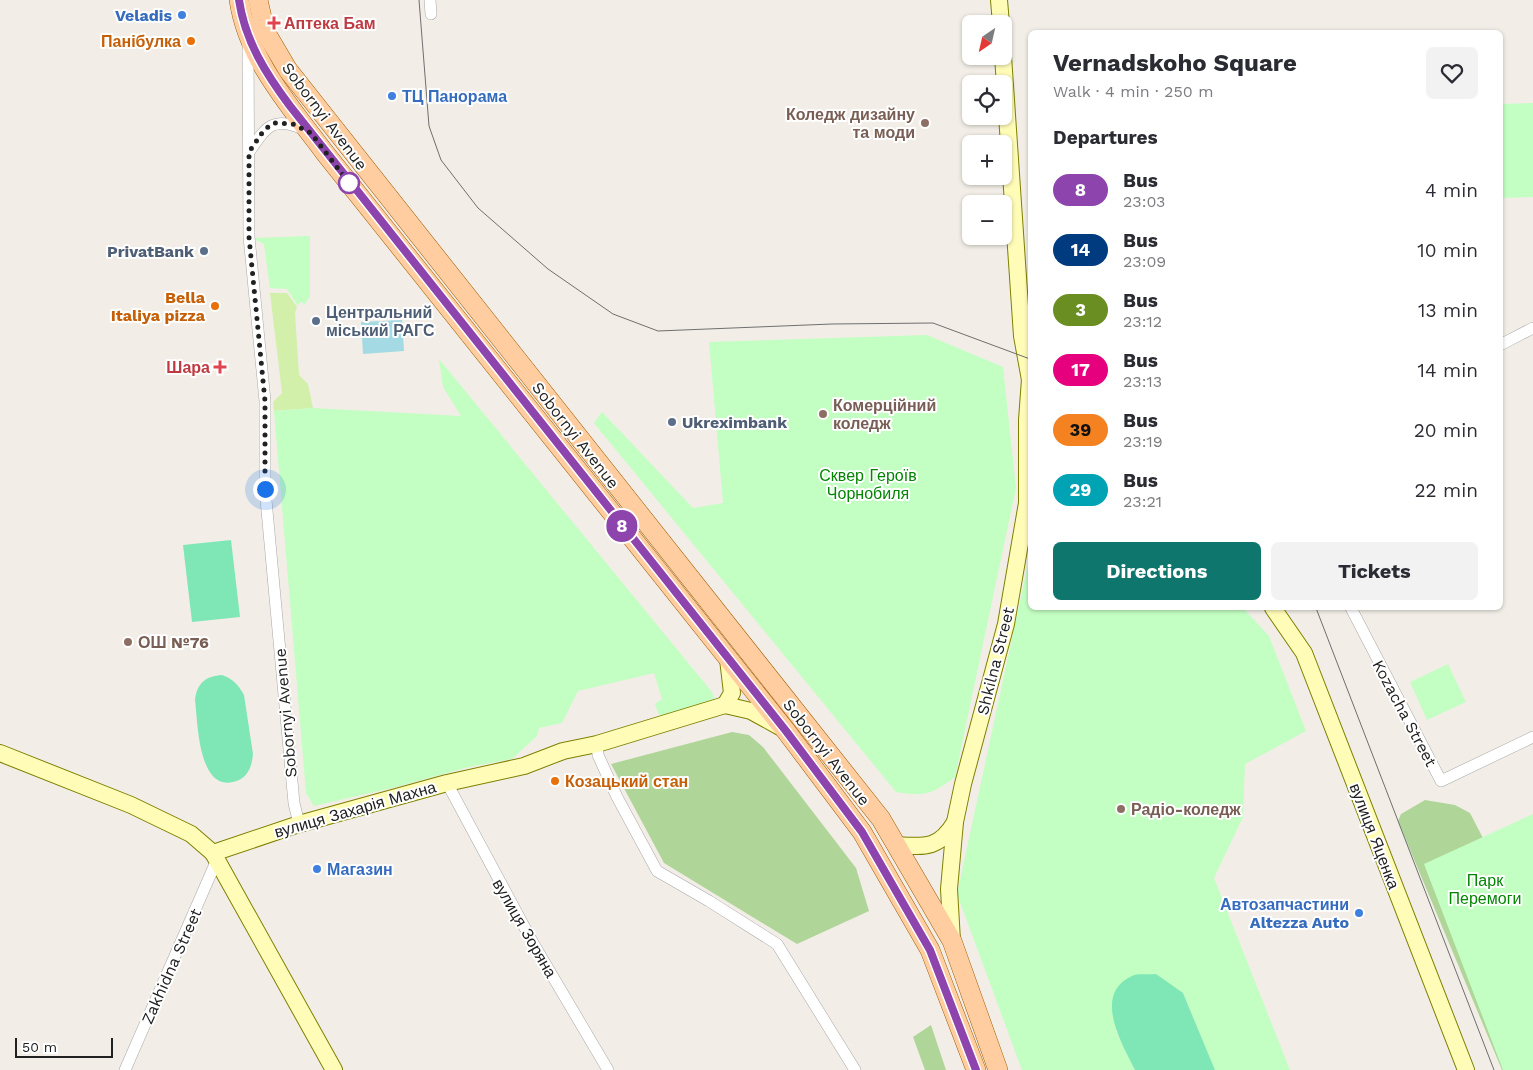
<!DOCTYPE html>
<html lang="en">
<head>
<meta charset="utf-8">
<style>
  body { margin:0; font-family:"Work Sans",sans-serif; background:#f2f2f3; color:#2b2b33; height:100vh; display:flex; flex-direction:column; font-size:19px; white-space:nowrap }
  * { box-sizing:border-box; margin:0 }
  p { font-size:16px; color:#7c7c81 }
  .icon { flex:none; width:28px; height:28px; fill:none; stroke:currentColor; stroke-width:2; stroke-linecap:round; stroke-linejoin:round }
  .map { position:relative; flex:1; overflow:hidden }
  .side { position:absolute; left:1028px; top:30px; width:475px; height:580px; display:flex; flex-direction:column; background:#fff; border-radius:8px; box-shadow:0 1px 4px #0004 }
  .side>* { flex:none }
  .badge { padding:0 10px; border-radius:16px; font-size:18px; line-height:32px }
  .needle { width:32px; rotate:214deg }
  .fabs { position:absolute; left:962px; top:15px; display:grid; gap:10px }
  .fabs a { display:grid; place-items:center; width:50px; height:50px; border-radius:8px; background:#fff; box-shadow:0 1px 4px #0004; font-size:25px }
  .scale { position:absolute; left:15px; bottom:12px; width:98px; box-sizing:border-box; padding-left:5px; border:2px solid #212121; border-top:0; font-size:14px; line-height:18px; white-space:nowrap; color:#212121; -webkit-text-stroke:4px #fff; paint-order:stroke }
  .you { position:absolute; width:25px; height:25px; margin:-12px; border:4px solid #fff; border-radius:50%; background:#1a73e8; box-shadow:0 0 0 8px #1a73e833 }
  .map>.badge { position:absolute; translate:-50% -50%; box-shadow:0 0 0 2px #fff }
  h2 { padding:0 25px; font-size:19px; line-height:45px }
  .round { display:grid; place-items:center; flex:none; width:52px; height:52px; border-radius:8px; background:#f2f2f3 }
  .head { display:flex; align-items:center; justify-content:space-between; height:85px; padding:0 25px }
  h1 { font-size:24px; font-weight:700; line-height:38px }
  .primary-button { display:flex; gap:10px; margin-top:auto; padding:10px 25px }
  .primary-button a { flex:1; height:58px; border-radius:8px; background:#0f766e; color:#fff; font-size:20px; font-weight:700; line-height:58px; text-align:center }
  .primary-button a+a { background:#f2f2f3; color:#2b2b33 }
  ul { padding:0; list-style:none }
  li { display:flex; align-items:center; gap:15px; height:60px; padding:0 25px }
  li div { flex:1 }
  li b { display:block; font-size:19px }
  li em { font-style:normal }
  li .badge { min-width:55px; font-weight:700; text-align:center }
  .map>svg:first-child { display:block }
  .grass { fill:#d2f0aa }
  .forest { fill:#b0d599 }
  .park { fill:#c3fec2 }
  .pitch { fill:#7fe7b6 }
  .water { fill:#a4dae3 }
  .lines { fill:none; stroke-linecap:round; stroke-linejoin:round }
  .street-casing { stroke:#a8a8a8; stroke-width:12 }
  .secondary-casing { stroke:#7e8000; stroke-width:18 }
  .primary-casing { stroke:#9e5c00; stroke-width:20 }
  .street { stroke:#fff; stroke-width:11 }
  .secondary { stroke:#fffcb8; stroke-width:16 }
  .primary { stroke:#ffcd9f; stroke-width:19 }
  .tram { stroke:#6f6f6f; stroke-width:1 }
  .line-casing { stroke:#fff; stroke-width:11 }
  .line { stroke:#8e44ad; stroke-width:8 }
  .walk { stroke:#212121; stroke-width:5; stroke-dasharray:0 9 }
  .shop-dot { fill:#3f7fe0; stroke:#fff; stroke-width:2 }
  .health-dot { fill:#e0444e; stroke:#fff; stroke-width:2 }
  .food-dot { fill:#e8710a; stroke:#fff; stroke-width:2 }
  .education-dot { fill:#8d6e63; stroke:#fff; stroke-width:2 }
  .stop-dot { fill:#fff; stroke:#8e44ad; stroke-width:2.5 }
  .service-dot { fill:#5c6f8a; stroke:#fff; stroke-width:2 }
  .labels { text-anchor:middle; stroke-width:4; stroke-linejoin:round; paint-order:stroke }
  .shop-label { font-size:16px; font-weight:bold; fill:#366cbe; stroke:#fff; text-anchor:end }
  .health-label { font-size:16px; font-weight:bold; fill:#be3a42; stroke:#fff; text-anchor:start }
  .food-label { font-size:16px; font-weight:bold; fill:#c56008; stroke:#fff; text-anchor:end }
  .education-label { font-size:16px; font-weight:bold; fill:#785e54; stroke:#fff; text-anchor:start }
  .street-label { font-size:16px; fill:#212121; stroke:#fff }
  .service-label { font-size:16px; font-weight:bold; fill:#4e5e75; stroke:#fff; text-anchor:start }
  .park-label { font-size:16px; fill:#038603; stroke:#fff }
</style>
</head>
<body>
<div class="map">
<svg width="1533" height="1070" viewBox="0 0 1533 1070">
  <rect width="100%" height="100%" fill="#f2eee7"/>
  <!-- grass -->
  <polygon class="grass" points="270,293 287,293 297,307 295,313 299,375 308,384 313,408 274,411 273,402 282,393"/>
  <!-- forest -->
  <g class="forest">
    <polygon points="732,732 749,735 763,747 856,868 869,911 797,944 664,863 611,764"/>
    <polygon points="1425,800 1455,805 1470,813 1485,842 1533,1070 1502,1070 1398,821 1401,814"/>
    <polygon points="931,1025 946,1070 925,1070 913,1037"/>
  </g>
  <!-- park -->
  <g class="park">
    <polygon points="1533,103 1533,197 1500,198 1500,104"/>
    <polygon points="310,236 310,296 305,304 300,302 298,306 287,289 270,288 264,244 252,238"/>
    <path d="M927 335 1003 367 1016 488 955 777C933 794 924 797 896 792L594 423 602 412 693 508 723 503 709 342Z"/>
    <polygon points="439,359 712,692 715,702 662,717 658,713 655,704 662,699 654,673 578,691 562,723 539,728 537,736 512,759 469,767 396,787 314,806 306,793 274,411 313,408 461,416 443,387"/>
    <polygon points="1030,555 1030,608 1243,608 1269,636 1306,731 1245,764 1243,817 1214,878 1290,1070 1215,1070 1183,993 1116,1031 1135,1070 1022,1070 957,894"/>
    <polygon points="1448,664 1466,702 1427,720 1410,682"/>
    <polygon points="1533,814 1533,1070 1503,1070 1424,864"/>
  </g>
  <!-- pitch -->
  <g class="pitch">
    <polygon points="231,540 240,617 192,622 183,545"/>
    <path d="M222 675C233 679 238 684 244 695L253 754C252 765 249 775 239 780 198 798 198 723 195 700 197 683 206 676 222 675Z"/>
    <path d="M1156 974 1183 993 1215 1070H1135C1122 1044 1092 994 1132 976 1138 973 1149 975 1156 974Z"/>
  </g>
  <!-- water -->
  <polygon class="water" points="402,320 404,351 363,354 361,322"/>
  <g class="lines">
    <defs>
      <g id="street">
        <polyline points="430,0 431,14"/>
        <polyline points="248,43 249,237 265,401 265,489 294,803 299,824"/>
        <path d="M249 152C266 127 273 115 305 130"/>
        <polyline points="1500,345 1533,328"/>
        <polyline points="1351,608 1441,781 1533,737"/>
        <polyline points="597,744 598,755 617,797 657,871 709,901 777,944 855,1070"/>
        <polyline points="447,783 533,943 608,1070"/>
        <polyline points="125,1070 216,862"/>
      </g>
      <g id="secondary">
        <polyline points="999,0 1001,24"/>
        <polyline points="1003,56 1022,336 1030,380"/>
        <polyline points="1273,608 1304,653 1466,1070"/>
        <polyline points="725,705 732,693 728,659"/>
        <polyline points="0,753 131,805 191,834 213,853 299,824 447,783 524,766 563,751 597,744 725,705 751,711 780,727"/>
        <path d="M896 845C925 847 939 849 955 822"/>
        <polyline points="213,853 334,1070"/>
        <polyline points="952,941 949,889 955,822 963,784 1006,624 1027,503 1027,420 1030,379"/>
      </g>
      <g id="primary">
        <path d="M239 0C248 60 290 106 325 153L786 731 862 832 930 950 976 1070"/>
        <polyline points="258,0 265,31 288,70 881,819 952,941 998,1070"/>
      </g>
    </defs>
    <!-- street casing -->
    <use href="#street" class="street-casing"/>
    <!-- secondary casing -->
    <use href="#secondary" class="secondary-casing"/>
    <!-- primary casing -->
    <use href="#primary" class="primary-casing"/>
    <!-- street -->
    <use href="#street" class="street"/>
    <!-- secondary -->
    <use href="#secondary" class="secondary"/>
    <!-- primary -->
    <use href="#primary" class="primary"/>
    <!-- tram -->
    <g class="tram">
      <polyline points="419,0 429,126 441,160 478,208 548,269 613,314 658,331 832,324 933,323 1030,359"/>
      <polyline points="1316,608 1494,1070"/>
    </g>
  </g>
  <g class="lines">
    <defs>
      <path id="line" d="M239 0C245 41 266 74 290 106L786 731 862 832 930 950 976 1070"/>
    </defs>
    <!-- line casing -->
    <use href="#line" class="line-casing"/>
    <!-- line -->
    <use href="#line" class="line"/>
    <!-- walk -->
    <polyline class="walk" points="265,489 265,401 249,237 249,152 264,130 274,123 293,124 311,133 349,183"/>
  </g>
  <!-- markers -->
  <g class="shop-dot">
    <circle cx="182" cy="15" r="5"/>
    <circle cx="392" cy="96" r="5"/>
    <circle cx="317" cy="869" r="5"/>
    <circle cx="1359" cy="913" r="5"/>
  </g>
  <g class="health-dot">
    <path d="M271.5 15.5h5v5h5v5h-5v5h-5v-5h-5v-5h5z"/>
    <path d="M217.5 359.5h5v5h5v5h-5v5h-5v-5h-5v-5h5z"/>
  </g>
  <g class="food-dot">
    <circle cx="191" cy="41" r="5"/>
    <circle cx="215" cy="306" r="5"/>
    <circle cx="555" cy="781" r="5"/>
  </g>
  <g class="education-dot">
    <circle cx="925" cy="123" r="5"/>
    <circle cx="823" cy="414" r="5"/>
    <circle cx="128" cy="642" r="5"/>
    <circle cx="1121" cy="809" r="5"/>
  </g>
  <circle class="stop-dot" cx="349" cy="183" r="10"/>
  <g class="service-dot">
    <circle cx="204" cy="251" r="5"/>
    <circle cx="316" cy="321" r="5"/>
    <circle cx="672" cy="422" r="5"/>
  </g>
  <g class="labels">
    <!-- shop labels -->
    <g class="shop-label">
      <text x="172" y="21">Veladis</text>
      <text x="402" y="102" text-anchor="start">ТЦ Панорама</text>
      <text x="327" y="875" text-anchor="start">Магазин</text>
      <text x="1349" y="910">Автозапчастини<tspan x="1349" dy="18">Altezza Auto</tspan></text>
    </g>
    <!-- health labels -->
    <g class="health-label">
      <text x="284" y="29">Аптека Бам</text>
      <text x="210" y="373" text-anchor="end">Шара</text>
    </g>
    <!-- food labels -->
    <g class="food-label">
      <text x="181" y="47">Панібулка</text>
      <text x="205" y="303">Bella<tspan x="205" dy="18">Italiya pizza</tspan></text>
      <text x="565" y="787" text-anchor="start">Козацький стан</text>
    </g>
    <!-- education labels -->
    <g class="education-label">
      <text x="915" y="120" text-anchor="end">Коледж дизайну<tspan x="915" dy="18">та моди</tspan></text>
      <text x="833" y="411">Комерційний<tspan x="833" dy="18">коледж</tspan></text>
      <text x="138" y="648">ОШ №76</text>
      <text x="1131" y="815">Радіо-коледж</text>
    </g>
    <!-- street labels -->
    <g class="street-label">
      <text transform="translate(325 116) rotate(53)" y="6">Sobornyi Avenue</text>
      <text transform="translate(576 435) rotate(52)" y="6">Sobornyi Avenue</text>
      <text transform="translate(995 661) rotate(-76)" y="6">Shkilna Street</text>
      <text transform="translate(285 713) rotate(-95)" y="6">Sobornyi Avenue</text>
      <text transform="translate(1405 713) rotate(62)" y="6">Kozacha Street</text>
      <text transform="translate(827 752) rotate(52)" y="6">Sobornyi Avenue</text>
      <text transform="translate(355 809) rotate(-16)" y="6">вулиця Захарія Махна</text>
      <text transform="translate(1375 836) rotate(69)" y="6">вулиця Яценка</text>
      <text transform="translate(525 928) rotate(60)" y="6">вулиця Зоряна</text>
      <text transform="translate(171 966) rotate(-66)" y="6">Zakhidna Street</text>
    </g>
    <!-- service labels -->
    <g class="service-label">
      <text x="194" y="257" text-anchor="end">PrivatBank</text>
      <text x="326" y="318">Центральний<tspan x="326" dy="18">міський РАГС</tspan></text>
      <text x="682" y="428">Ukreximbank</text>
    </g>
    <!-- park labels -->
    <g class="park-label">
      <text x="868" y="481">Сквер Героїв<tspan x="868" dy="18">Чорнобиля</tspan></text>
      <text x="1485" y="886">Парк<tspan x="1485" dy="18">Перемоги</tspan></text>
    </g>
  </g>
</svg>
<div class="fabs">
<a><svg class="needle" viewBox="-14 -14 28 28"><path d="M0-13l5 13h-10z" fill="#e53935"/><path d="M0 13l5-13h-10z" fill="#7c7c81"/></svg></a>
<a><svg class="icon" aria-label="locate" viewBox="0 0 24 24"><circle cx="12" cy="12" r="6"/><path d="M12 2v4M12 18v4M2 12h4M18 12h4"/></svg></a>
<a>+</a>
<a>−</a>
</div>
<div class="scale">50 m</div>
<div class="you" style="left:265px;top:489px"></div>
<b class="badge" style="left:622px;top:526px;background:#8e44ad;color:#fff">8</b>
<section class="side">
<div class="head"><div><h1>Vernadskoho Square</h1><p>Walk · 4 min · 250 m</p></div><a class="round"><svg class="icon" aria-label="heart" viewBox="0 0 24 24"><path d="M12 20l-8-8c-3-5 5-10 8-4 3-6 11-1 8 4z"/></svg></a></div>
<h2>Departures</h2>
<ul>
<li><span class="badge" style="background:#8e44ad;color:#fff">8</span><div><b>Bus</b><p>23:03</p></div><em>4 min</em></li>
<li><span class="badge" style="background:#003b80;color:#fff">14</span><div><b>Bus</b><p>23:09</p></div><em>10 min</em></li>
<li><span class="badge" style="background:#6b8e23;color:#fff">3</span><div><b>Bus</b><p>23:12</p></div><em>13 min</em></li>
<li><span class="badge" style="background:#e6007e;color:#fff">17</span><div><b>Bus</b><p>23:13</p></div><em>14 min</em></li>
<li><span class="badge" style="background:#f58220;color:#111">39</span><div><b>Bus</b><p>23:19</p></div><em>20 min</em></li>
<li><span class="badge" style="background:#00a3b4;color:#fff">29</span><div><b>Bus</b><p>23:21</p></div><em>22 min</em></li>
</ul>
<div class="primary-button"><a>Directions</a><a>Tickets</a></div>
</section>
</div>
</body>
</html>
